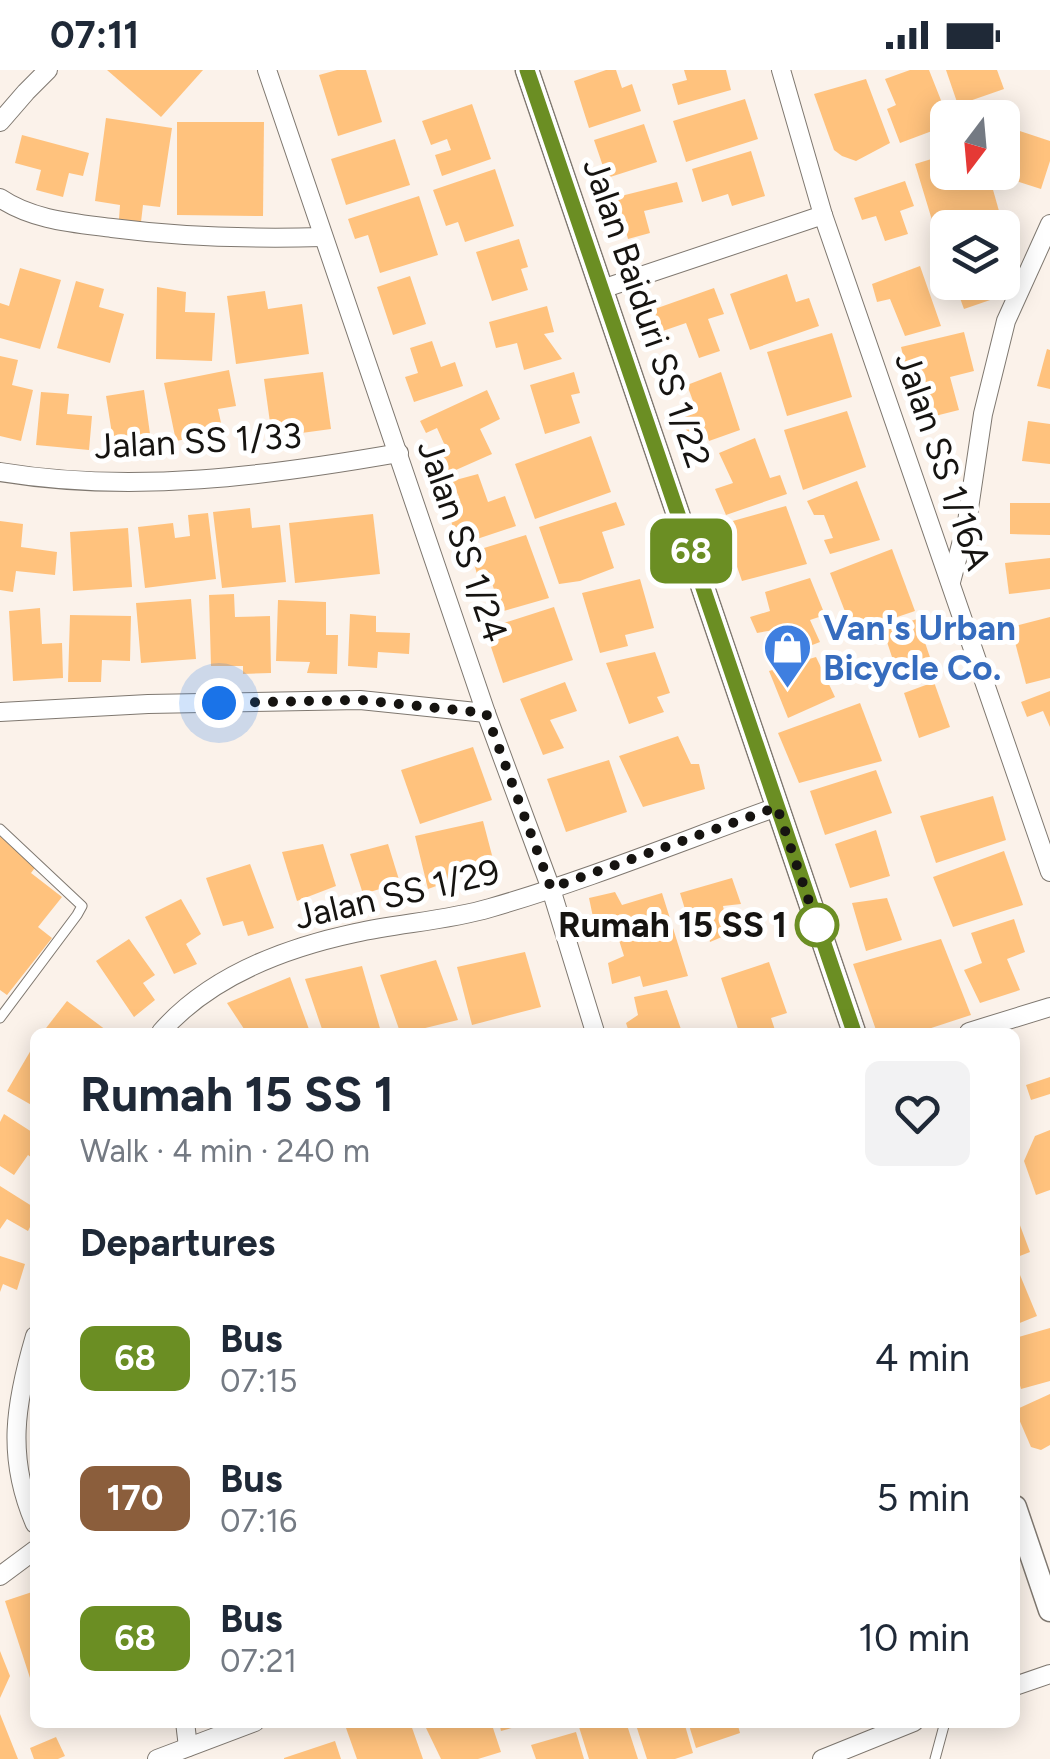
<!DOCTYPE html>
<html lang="en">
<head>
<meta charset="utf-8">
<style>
  body { margin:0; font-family:Figtree,sans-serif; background:#f2f2f3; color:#1f2937; height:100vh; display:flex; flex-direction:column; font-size:38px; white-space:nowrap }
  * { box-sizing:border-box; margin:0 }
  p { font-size:32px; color:#747a83 }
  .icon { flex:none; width:55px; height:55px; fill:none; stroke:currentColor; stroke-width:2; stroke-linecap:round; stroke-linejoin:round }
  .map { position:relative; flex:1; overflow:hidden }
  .details { position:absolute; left:30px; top:958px; width:990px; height:700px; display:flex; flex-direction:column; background:#fff; border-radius:15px; box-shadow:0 5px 25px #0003 }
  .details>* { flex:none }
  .badge { padding:0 20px; border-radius:15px; font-size:35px; line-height:65px }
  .needle { width:65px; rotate:196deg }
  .controls { position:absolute; left:930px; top:30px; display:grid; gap:20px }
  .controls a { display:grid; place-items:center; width:90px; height:90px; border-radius:15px; background:#fff; box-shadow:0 5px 25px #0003; font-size:50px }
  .you { position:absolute; width:50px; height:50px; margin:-25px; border:8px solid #fff; border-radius:50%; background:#1a73e8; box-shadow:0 0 0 15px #1a73e833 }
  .map>.badge { position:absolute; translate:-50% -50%; box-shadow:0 0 0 5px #fff }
  h2 { padding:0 50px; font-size:38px; line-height:90px }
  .round { display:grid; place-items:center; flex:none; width:105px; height:105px; border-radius:15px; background:#f2f2f3 }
  .summary { display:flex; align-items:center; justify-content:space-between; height:170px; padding:0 50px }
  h1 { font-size:48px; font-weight:700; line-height:75px }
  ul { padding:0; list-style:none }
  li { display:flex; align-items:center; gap:30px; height:140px; padding:0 50px }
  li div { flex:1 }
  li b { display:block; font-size:38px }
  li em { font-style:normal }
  li .badge { min-width:110px; font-weight:700; text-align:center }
  .status { display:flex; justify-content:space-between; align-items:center; height:70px; padding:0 50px; background:#fff; direction:ltr }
  .status svg { height:28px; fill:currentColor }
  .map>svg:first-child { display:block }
  .building { fill:#ffc27d }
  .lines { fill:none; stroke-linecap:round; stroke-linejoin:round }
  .service-casing { stroke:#7f7870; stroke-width:11 }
  .minor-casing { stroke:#7f7870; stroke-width:20 }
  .tertiary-casing { stroke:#7f7870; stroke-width:25 }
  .service { stroke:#fff; stroke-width:9 }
  .minor { stroke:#fff; stroke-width:18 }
  .tertiary { stroke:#fff; stroke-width:22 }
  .line-casing { stroke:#fff; stroke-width:22 }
  .line { stroke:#6b8e23; stroke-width:15 }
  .walk { stroke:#161411; stroke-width:10; stroke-dasharray:0 18 }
  .stop-dot { fill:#fff; stroke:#6b8e23; stroke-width:5 }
  .labels { text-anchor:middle; stroke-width:10; stroke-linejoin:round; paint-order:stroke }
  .street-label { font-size:35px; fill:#161411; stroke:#fff }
  .shop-label { font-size:35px; font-weight:bold; fill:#366cbe; stroke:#fff; text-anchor:start }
  .stop-label { font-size:35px; font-weight:bold; fill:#161411; stroke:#fff; text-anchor:end }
</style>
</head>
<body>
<div class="status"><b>07:11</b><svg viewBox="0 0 49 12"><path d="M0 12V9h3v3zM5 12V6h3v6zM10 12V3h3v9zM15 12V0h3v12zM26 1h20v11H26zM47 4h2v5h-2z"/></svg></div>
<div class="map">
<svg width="1050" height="1689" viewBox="0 0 1050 1689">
  <rect width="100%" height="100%" fill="#fbf2ea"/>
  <!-- building -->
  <g class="building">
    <polygon points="107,0 203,0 161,47"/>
    <polygon points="337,0 366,0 382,52 338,66 319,5"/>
    <polygon points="606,0 616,0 622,18 632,14 641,41 589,58 574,11"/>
    <polygon points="684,0 726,0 731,20 678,35 672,14 687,10"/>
    <polygon points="910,0 929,0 948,48 948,55 900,73 887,39 896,35 885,9"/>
    <polygon points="946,0 997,0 1004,19 958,35"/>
    <polygon points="866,9 890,73 856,91 842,86 834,80 814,24"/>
    <polygon points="745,29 758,69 686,92 673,51"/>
    <polygon points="472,34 491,89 442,106 435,85 451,80 447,69 431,75 422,51"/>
    <polygon points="106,48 172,58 160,137 143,135 141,152 119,149 120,135 95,131"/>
    <polygon points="177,52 264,52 263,146 177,145"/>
    <polygon points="644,54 657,92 607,108 594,70"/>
    <polygon points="1002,55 1050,71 1050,91 1041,119 1010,109 1019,83 1002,78"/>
    <polygon points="22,65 89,83 83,106 69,103 63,127 36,120 41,100 15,93"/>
    <polygon points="395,69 410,115 346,135 331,89"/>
    <polygon points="751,81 765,126 732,136 728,124 702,132 692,99"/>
    <polygon points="948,84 948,102 988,102 999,141 935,160 915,94"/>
    <polygon points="495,99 514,156 465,172 458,152 446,156 433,120"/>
    <polygon points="905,111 914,136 900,141 908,164 885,171 876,146 862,150 854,128"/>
    <polygon points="677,112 683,132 644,141 650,163 628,169 617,127"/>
    <polygon points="419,126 438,185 380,203 368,165 355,169 348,149"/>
    <polygon points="1002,163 1014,192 1002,196"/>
    <polygon points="519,169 528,197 521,199 528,220 492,231 476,182"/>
    <polygon points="920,196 941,256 905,266 890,229 877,232 872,214"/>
    <polygon points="20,198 61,210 40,279 0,268 0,233 9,236"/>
    <polygon points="787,204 796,232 809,228 819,256 750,280 730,224"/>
    <polygon points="410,206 426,254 393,265 377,217"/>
    <polygon points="76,211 104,219 99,237 124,244 110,293 57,278"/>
    <polygon points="954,212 991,212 996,228 964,239"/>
    <polygon points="157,217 186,222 185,242 215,243 212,291 156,289"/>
    <polygon points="714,218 724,244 708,249 720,281 699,288 686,253 657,263 649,241"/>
    <polygon points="265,221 268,239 302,234 309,284 236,294 227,226"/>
    <polygon points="547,236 554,262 544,264 562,289 524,300 517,273 496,278 489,252"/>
    <polygon points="964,262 974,301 950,307 959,340 919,350 901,277"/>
    <polygon points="832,263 852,327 787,346 767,282"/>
    <polygon points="432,271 441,297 455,292 463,316 414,332 405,307 418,303 410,278"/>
    <polygon points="1047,279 1050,280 1050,319 1037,316"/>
    <polygon points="0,286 18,290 12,315 33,320 21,371 0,366"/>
    <polygon points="229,300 236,336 218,339 223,362 176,371 164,313"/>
    <polygon points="323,302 331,359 272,367 264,309"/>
    <polygon points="574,302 580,323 571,325 580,353 545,364 530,315"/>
    <polygon points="721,302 740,360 709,371 705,359 687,362 681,342 696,339 687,315"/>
    <polygon points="144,320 150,364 113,370 106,326"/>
    <polygon points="487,320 500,349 480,359 492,384 440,407 430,385 446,378 437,358 426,363 420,351"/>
    <polygon points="41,322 69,324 67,344 92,346 89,380 36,375"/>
    <polygon points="847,341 866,397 803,420 784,360"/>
    <polygon points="1028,351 1050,354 1050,394 1022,391"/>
    <polygon points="591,366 611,422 535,449 515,394"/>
    <polygon points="755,368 770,408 780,405 787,424 726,445 715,419 733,413 719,383"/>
    <polygon points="478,404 488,432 505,426 516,456 459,475 445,433 459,427 452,411"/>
    <polygon points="857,411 880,470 830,484 824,470 833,468 824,445 814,445 807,431"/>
    <polygon points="616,432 625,455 602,462 614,498 580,511 559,514 539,457"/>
    <polygon points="1010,433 1050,433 1050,465 1010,464"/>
    <polygon points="786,436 807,494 742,511 722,454"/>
    <polygon points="250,438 252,458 280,455 286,512 222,518 213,442"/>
    <polygon points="208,443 216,509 145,518 138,457 173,453 175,468 190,466 188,445"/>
    <polygon points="373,444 380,504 295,513 289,453"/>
    <polygon points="0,451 23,454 21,477 57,482 55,505 16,501 13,522 0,520"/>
    <polygon points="128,458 132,517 73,521 70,462"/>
    <polygon points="526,465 549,528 500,542 490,505 478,508 471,482"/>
    <polygon points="892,479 915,541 853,562 830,503"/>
    <polygon points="1050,488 1050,519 1009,524 1005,493"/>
    <polygon points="810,508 825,545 810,550 820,572 784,586 774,560 757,563 750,547 770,541 765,522"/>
    <polygon points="640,509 654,558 625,565 628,576 600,583 582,523"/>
    <polygon points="234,524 235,547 270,546 271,603 243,604 243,596 211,596 209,525"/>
    <polygon points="191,529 196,589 141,593 136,533"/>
    <polygon points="278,530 326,532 326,565 338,565 337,604 307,603 310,592 276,591"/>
    <polygon points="554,537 573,590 503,613 485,559"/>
    <polygon points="40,538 42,574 62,573 63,608 13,611 9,541"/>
    <polygon points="350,544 376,546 376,562 410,563 409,584 378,582 377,598 348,596"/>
    <polygon points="70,545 131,546 130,591 102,590 101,612 68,612"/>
    <polygon points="1050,547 1050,608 1026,614 1011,557"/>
    <polygon points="917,549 935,602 900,611 883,560"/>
    <polygon points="655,582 670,623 657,627 664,642 629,654 606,593"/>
    <polygon points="816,587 835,627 788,648 769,601"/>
    <polygon points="565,612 577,641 550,650 564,678 543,685 520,629"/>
    <polygon points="934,612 950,657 919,668 904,623"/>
    <polygon points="1050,621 1050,657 1043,641 1027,647 1021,632"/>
    <polygon points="860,633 882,691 799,713 778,663"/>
    <polygon points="678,666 691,694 699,694 705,719 643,737 619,686"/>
    <polygon points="473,677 492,730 420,754 401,700"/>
    <polygon points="609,690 627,742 566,762 547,709"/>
    <polygon points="876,700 892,743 825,765 810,721"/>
    <polygon points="993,726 1006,770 936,793 920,746"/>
    <polygon points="483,751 493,789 467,796 467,805 428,819 415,766"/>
    <polygon points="876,760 890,806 850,818 835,774"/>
    <polygon points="0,766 37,795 31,803 62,827 38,857 52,868 7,925 0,920"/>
    <polygon points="323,774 336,816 297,831 282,782"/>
    <polygon points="388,774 400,813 363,824 350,784"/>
    <polygon points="1004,781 1023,835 953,857 933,807"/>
    <polygon points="250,794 274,858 248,866 243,851 223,856 206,808"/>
    <polygon points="732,808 741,834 723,836 729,864 710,872 704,846 688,849 680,823"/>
    <polygon points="615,822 622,835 662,823 688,906 643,917 640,906 612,914 608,893 624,886 618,867 598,871 589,828"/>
    <polygon points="887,828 902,870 866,881 852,833"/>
    <polygon points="181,829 201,864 186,874 197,894 174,904 145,847"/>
    <polygon points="1014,849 1025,882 1007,889 1020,920 980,933 964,900 982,893 971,863"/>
    <polygon points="129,869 155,905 143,913 155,930 134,947 96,891"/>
    <polygon points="941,869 971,945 919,962 881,962 876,960 853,894"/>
    <polygon points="525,882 541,937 472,955 457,897"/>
    <polygon points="436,890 458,950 409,962 400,962 380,905"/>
    <polygon points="769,892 787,943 771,948 775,960 768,962 739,962 721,908"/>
    <polygon points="362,896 381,962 323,962 305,909"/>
    <polygon points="290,907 310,962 246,962 227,933"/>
    <polygon points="667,920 682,962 629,962 626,953 638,945 634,927"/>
    <polygon points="67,931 106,960 103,962 43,962"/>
    <polygon points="31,980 35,983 35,1037 7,1021"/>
    <polygon points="1050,1007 1050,1024 1031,1030 1026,1015"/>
    <polygon points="4,1044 35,1064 35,1090 28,1085 14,1105 0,1096 0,1052"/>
    <polygon points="1050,1060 1050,1120 1036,1125 1024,1091 1035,1066"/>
    <polygon points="0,1116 35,1138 35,1147 28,1161 7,1149 0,1159"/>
    <polygon points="1015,1142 1030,1182 1015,1188"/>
    <polygon points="0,1186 25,1194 17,1220 3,1214 0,1222"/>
    <polygon points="1020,1205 1037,1246 1015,1255 1015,1207"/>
    <polygon points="1050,1258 1050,1311 1021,1319 1015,1298 1015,1268"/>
    <polygon points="1050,1324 1050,1375 1041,1380 1031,1377 1015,1340"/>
    <polygon points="35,1521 35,1609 31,1611 5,1531"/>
    <polygon points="0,1581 10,1606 0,1628"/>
    <polygon points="0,1644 18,1689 0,1689"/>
    <polygon points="363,1652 410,1652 423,1689 357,1689 346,1658"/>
    <polygon points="433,1652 491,1652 501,1682 478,1689 441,1689 426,1658"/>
    <polygon points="499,1652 526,1652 526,1654 501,1661"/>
    <polygon points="595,1652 626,1652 638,1689 589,1689 579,1657"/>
    <polygon points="635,1652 684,1652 693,1683 675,1689 647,1689"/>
    <polygon points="688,1652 737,1652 740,1663 696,1678"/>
    <polygon points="576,1662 584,1689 536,1689 531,1675"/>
    <polygon points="56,1667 65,1686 58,1689 34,1689 30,1678"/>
    <polygon points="335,1671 341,1689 284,1689 284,1688"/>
  </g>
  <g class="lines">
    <defs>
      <g id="service">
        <polyline points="0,759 82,836 77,845 0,948"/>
        <polyline points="935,1689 945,1652"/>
      </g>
      <g id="minor">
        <polyline points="267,0 486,643 551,819 595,962"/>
        <polyline points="781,0 823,145 1050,802"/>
        <polyline points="0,52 26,22 48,0"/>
        <path d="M0 128C32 150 74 153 112 158 182 167 252 169 323 167"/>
        <polyline points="602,219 823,145"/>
        <path d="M0 402C133 424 268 406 399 383"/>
        <polyline points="951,512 967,452 983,344 1006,251 1050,154"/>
        <polyline points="0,642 148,634 360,630 486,643"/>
        <path d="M161 962C209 907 285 878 355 863 399 853 446 851 490 838 587 810 682 771 777 737"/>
        <polyline points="969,962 1050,937"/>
        <path d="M35 1266C15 1334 6 1387 35 1454"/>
        <polyline points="0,1506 35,1480"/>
        <polyline points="1015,1616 1050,1604"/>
        <polyline points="185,1652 188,1677"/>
        <polyline points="157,1689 255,1652"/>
        <polyline points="822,1689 914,1652"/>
      </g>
      <g id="tertiary">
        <polyline points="527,0 854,962"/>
        <polyline points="1015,1437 1050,1540"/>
      </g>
    </defs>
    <!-- service casing -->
    <use href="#service" class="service-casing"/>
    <!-- minor casing -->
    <use href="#minor" class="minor-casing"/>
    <!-- tertiary casing -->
    <use href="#tertiary" class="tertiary-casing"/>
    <!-- service -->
    <use href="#service" class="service"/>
    <!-- minor -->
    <use href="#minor" class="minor"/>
    <!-- tertiary -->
    <use href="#tertiary" class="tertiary"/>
  </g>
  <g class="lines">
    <defs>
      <polyline id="line" points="527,0 854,962"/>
    </defs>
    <!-- line casing -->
    <use href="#line" class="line-casing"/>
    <!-- line -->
    <use href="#line" class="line"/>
    <!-- walk -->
    <polyline class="walk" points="219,633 360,630 486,643 551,818 777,737 817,855"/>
  </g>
  <!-- icons -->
  <defs>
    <symbol id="shop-pin" viewBox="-11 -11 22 30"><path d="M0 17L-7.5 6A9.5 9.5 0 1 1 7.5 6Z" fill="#3f7fe0" stroke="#fff"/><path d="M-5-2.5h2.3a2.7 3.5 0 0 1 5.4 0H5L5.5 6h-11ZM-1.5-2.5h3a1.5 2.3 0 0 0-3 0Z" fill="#fff"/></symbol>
  </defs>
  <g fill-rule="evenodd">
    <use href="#shop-pin" x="760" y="550" width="55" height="75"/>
  </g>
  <!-- markers -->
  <circle class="stop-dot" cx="817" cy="855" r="20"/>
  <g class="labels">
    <!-- street labels -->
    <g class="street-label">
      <text transform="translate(647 243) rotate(71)" y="12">Jalan Baiduri SS 1/22</text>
      <text transform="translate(198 371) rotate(-3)" y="12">Jalan SS 1/33</text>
      <text transform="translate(943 391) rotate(71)" y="12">Jalan SS 1/16A</text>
      <text transform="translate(463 471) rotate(71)" y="12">Jalan SS 1/24</text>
      <text transform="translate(397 824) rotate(-13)" y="12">Jalan SS 1/29</text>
    </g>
    <!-- shop labels -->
    <g class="shop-label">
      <text x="823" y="570">Van's Urban<tspan x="823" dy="40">Bicycle Co.</tspan></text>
    </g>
    <!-- stop labels -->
    <g class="stop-label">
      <text x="787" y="867">Rumah 15 SS 1</text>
    </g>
  </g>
</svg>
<div class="controls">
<a><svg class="needle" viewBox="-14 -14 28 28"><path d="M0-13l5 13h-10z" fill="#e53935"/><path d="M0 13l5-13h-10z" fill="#747a83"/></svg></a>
<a><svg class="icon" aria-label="layers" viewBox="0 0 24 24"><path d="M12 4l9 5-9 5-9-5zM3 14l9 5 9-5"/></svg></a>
</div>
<div class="you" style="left:219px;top:633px"></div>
<b class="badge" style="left:691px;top:481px;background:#6b8e23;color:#fff">68</b>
<section class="details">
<div class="summary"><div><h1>Rumah 15 SS 1</h1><p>Walk · 4 min · 240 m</p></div><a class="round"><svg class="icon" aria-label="heart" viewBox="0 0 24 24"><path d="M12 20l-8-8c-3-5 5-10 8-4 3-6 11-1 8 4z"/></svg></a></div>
<h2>Departures</h2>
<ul>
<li><span class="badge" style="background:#6b8e23;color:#fff">68</span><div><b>Bus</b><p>07:15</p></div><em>4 min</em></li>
<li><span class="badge" style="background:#8b5e3c;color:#fff">170</span><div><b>Bus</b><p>07:16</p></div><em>5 min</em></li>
<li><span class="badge" style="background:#6b8e23;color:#fff">68</span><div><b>Bus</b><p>07:21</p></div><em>10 min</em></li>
</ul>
</section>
</div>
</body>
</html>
